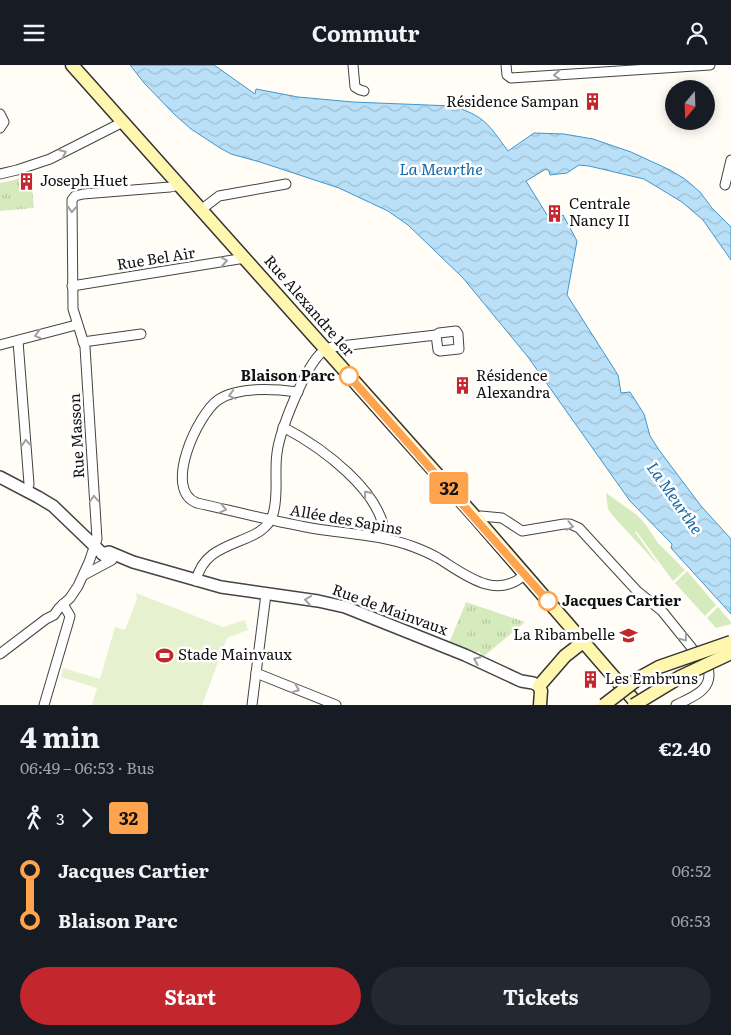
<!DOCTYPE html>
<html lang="en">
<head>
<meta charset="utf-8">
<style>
  body { margin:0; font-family:Literata,serif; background:#242831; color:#f1f3f6; height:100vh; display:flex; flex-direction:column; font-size:19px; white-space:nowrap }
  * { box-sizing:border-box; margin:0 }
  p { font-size:16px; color:#9ea1a6 }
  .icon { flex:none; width:28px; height:28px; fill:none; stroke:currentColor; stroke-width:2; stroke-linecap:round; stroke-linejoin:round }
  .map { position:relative; height:640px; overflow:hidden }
  .drawer { display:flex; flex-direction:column; background:#171b24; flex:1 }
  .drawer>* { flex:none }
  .badge { padding:0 10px; border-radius:4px; font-size:18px; line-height:32px }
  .needle { width:32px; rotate:199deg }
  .controls { position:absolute; left:665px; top:15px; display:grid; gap:10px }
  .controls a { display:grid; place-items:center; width:50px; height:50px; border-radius:50%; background:#171b24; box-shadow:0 2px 12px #0003; font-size:25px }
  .map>.badge { position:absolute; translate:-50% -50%; box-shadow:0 0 0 2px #fff }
  .legs { display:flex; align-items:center; gap:8px; height:55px; padding:0 20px; font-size:16px }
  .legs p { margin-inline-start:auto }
  .headline { display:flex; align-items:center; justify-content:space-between; height:85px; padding:0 20px }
  h1 { font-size:28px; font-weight:700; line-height:38px }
  .button { display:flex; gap:10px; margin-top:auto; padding:10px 20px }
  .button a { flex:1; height:58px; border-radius:30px; background:#c4262e; color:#fff; font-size:20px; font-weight:700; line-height:58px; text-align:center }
  .button a+a { background:#242831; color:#f1f3f6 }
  ul { padding:0 20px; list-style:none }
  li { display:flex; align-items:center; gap:18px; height:50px; font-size:19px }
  li i { display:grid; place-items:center; width:8px; height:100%; margin:0 6px; background:currentColor }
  li i::after { content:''; width:12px; height:12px; margin:-6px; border:4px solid; border-radius:50%; background:#171b24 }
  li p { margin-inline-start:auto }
  li:first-child i { background:linear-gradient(#0000 50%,currentColor 0) }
  li:last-child i { background:linear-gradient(currentColor 50%,#0000 0) }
  header { display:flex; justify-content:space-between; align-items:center; height:65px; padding:0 20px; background:#171b24; font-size:22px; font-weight:700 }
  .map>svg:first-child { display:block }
  .grass { fill:#d5ebbd }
  .park { fill:url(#park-tufts) }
  .pitch { fill:#e6f2cf }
  .water { fill:url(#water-waves); stroke:#3f96cf }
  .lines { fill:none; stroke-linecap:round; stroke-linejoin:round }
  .minor-casing { stroke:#444; stroke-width:11 }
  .tertiary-casing { stroke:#444; stroke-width:14 }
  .secondary-casing { stroke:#333; stroke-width:15 }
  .minor { stroke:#fff; stroke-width:9 }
  .tertiary { stroke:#fff; stroke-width:11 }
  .secondary { stroke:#fff6b0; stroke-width:12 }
  .secondary-bridge-casing { stroke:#333; stroke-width:15; stroke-linecap:butt }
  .secondary-bridge { stroke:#fff6b0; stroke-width:12 }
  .oneway { stroke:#a0a0a0 }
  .line-1-casing { stroke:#fff; stroke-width:11 }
  .line-1 { stroke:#ffa34c; stroke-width:8 }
  .stop-1-dot { fill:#fff; stroke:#ffa34c; stroke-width:2.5 }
  .labels { text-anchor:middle; stroke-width:5; stroke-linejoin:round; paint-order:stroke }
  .poi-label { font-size:15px; fill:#111; stroke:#fff; text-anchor:start }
  .street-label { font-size:15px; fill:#111; stroke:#fff }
  .stop-label { font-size:15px; font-weight:bold; fill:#111; stroke:#fff; text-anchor:end }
  .water-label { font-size:16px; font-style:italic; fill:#1768a6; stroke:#fff }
</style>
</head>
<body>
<header><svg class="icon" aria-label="menu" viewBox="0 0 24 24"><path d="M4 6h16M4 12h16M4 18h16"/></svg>Commutr<svg class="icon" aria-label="person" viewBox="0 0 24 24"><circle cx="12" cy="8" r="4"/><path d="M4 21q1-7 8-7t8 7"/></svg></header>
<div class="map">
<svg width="731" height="640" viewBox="0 0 731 640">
  <defs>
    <pattern id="park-tufts" width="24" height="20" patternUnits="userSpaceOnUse" patternTransform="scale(1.25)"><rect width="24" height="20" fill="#d5ebbd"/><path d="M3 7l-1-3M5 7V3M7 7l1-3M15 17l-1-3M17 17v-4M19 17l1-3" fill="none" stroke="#b6c8a1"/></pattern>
    <pattern id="water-waves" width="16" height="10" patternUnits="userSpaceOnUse" patternTransform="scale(1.25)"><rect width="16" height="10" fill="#b9e0f7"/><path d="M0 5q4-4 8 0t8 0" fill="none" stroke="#9ebfd3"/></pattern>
  </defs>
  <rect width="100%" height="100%" fill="#fffdf5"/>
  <!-- grass -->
  <g class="grass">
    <polygon points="606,428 637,450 646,460 658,478 685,505 673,516 636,466 635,467 659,501 614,452 608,444"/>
    <polygon points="687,506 716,540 705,551 675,518"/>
    <polygon points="718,542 731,557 731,559 716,563 707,553"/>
  </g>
  <!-- park -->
  <g class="park">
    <polygon points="31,111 34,143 0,146 0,118 23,113 25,120 28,119 27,113"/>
    <polygon points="466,537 525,557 483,592 479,586 475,588 449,578"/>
  </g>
  <!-- pitch -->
  <polygon class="pitch" points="136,528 223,562 245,555 248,565 227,573 202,640 92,640 97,623 61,612 63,603 100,614 115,562 125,565 137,534"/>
  <!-- water -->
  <path class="water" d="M130 0H214L255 29 256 24 298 32 353 37 452 41C485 51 488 59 508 86L534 68 564 69 593 74 631 87 670 105 685 114 700 127 712 143 731 162V195L703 155 682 137 644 114 589 101 579 100 567 108 550 110 549 106 546 104 526 116 552 158 563 150 577 176 567 230 618 310 621 328 630 327 644 349 650 371 659 385 701 441 731 474V549L671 483 672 479 630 436 528 292 463 213 408 160 388 146 339 123 260 97 231 89 220 83 191 64 174 49 145 19Z"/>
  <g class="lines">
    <defs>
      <g id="minor">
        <polyline points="353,0 355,22 360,25 364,26"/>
        <polyline points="506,0 507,10 511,13 710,0"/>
        <polyline points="0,49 4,57 0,63"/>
        <polyline points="0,109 17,105 50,94 123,57"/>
        <polyline points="725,120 731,95"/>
        <polyline points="202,144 219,131 286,119"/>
        <polyline points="72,221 245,193"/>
        <polyline points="18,276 29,419 27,426"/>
        <polyline points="83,277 141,269"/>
        <polyline points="0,280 76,260"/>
        <path d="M298 327C275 324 238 321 218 335 198 349 162 425 197 438 237 447 276 457 317 464 349 469 383 470 414 482 422 485 431 489 438 493 464 509 496 536 524 510"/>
        <path d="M283 362C321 382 384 427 385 473"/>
        <path d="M477 454 481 451 502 453 522 466 564 459H570L579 463 637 526 662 546 708 603C714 625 692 632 676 640"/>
        <polyline points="84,510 112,495"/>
        <path d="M196 516C206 470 263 483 273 449 279 430 274 408 277 388 280 365 305 302 322 287 325 284 328 283 332 282L436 270 439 268 456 266 458 269 459 284 440 286 438 285 436 270"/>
        <polyline points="0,589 46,554 54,550 59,543 70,533 78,521 89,497 97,474 85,282 73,244 72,135 75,131 83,129 170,122 179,120"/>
        <polyline points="256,608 336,640"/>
        <polyline points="44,640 69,555 70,551 63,539"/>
        <polyline points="252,640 266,529"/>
      </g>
      <g id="tertiary">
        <polyline points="0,412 38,432 53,441 107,493"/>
        <polyline points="102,489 109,487 133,497 221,522 318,536 345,542 465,590 521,616 533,618 539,621"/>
      </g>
      <g id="secondary">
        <polyline points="72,0 477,454 638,640"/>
        <polyline points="540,640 541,626 539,621 565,591 583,577"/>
      </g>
    </defs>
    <!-- minor casing -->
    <use href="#minor" class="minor-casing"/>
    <!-- tertiary casing -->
    <use href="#tertiary" class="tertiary-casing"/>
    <!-- secondary casing -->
    <use href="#secondary" class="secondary-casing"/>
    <!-- minor -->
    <use href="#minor" class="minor"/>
    <!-- tertiary -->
    <use href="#tertiary" class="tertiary"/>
    <!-- secondary -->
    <use href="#secondary" class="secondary"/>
    <defs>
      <g id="secondary-bridge">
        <polyline points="604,640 639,613 659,602 731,577"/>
        <polyline points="634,640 680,612 731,588"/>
      </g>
    </defs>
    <!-- secondary-bridge casing -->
    <use href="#secondary-bridge" class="secondary-bridge-casing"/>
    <!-- secondary-bridge -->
    <use href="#secondary-bridge" class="secondary-bridge"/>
  </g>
  <!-- one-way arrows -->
  <defs><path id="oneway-chevron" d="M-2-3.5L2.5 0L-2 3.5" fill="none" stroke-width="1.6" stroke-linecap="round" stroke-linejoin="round" transform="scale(1.25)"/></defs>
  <g class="oneway">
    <use href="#oneway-chevron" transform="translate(557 10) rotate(176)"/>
    <use href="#oneway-chevron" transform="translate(63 88) rotate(-25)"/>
    <use href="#oneway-chevron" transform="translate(72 144) rotate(93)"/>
    <use href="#oneway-chevron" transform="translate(224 196) rotate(-9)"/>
    <use href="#oneway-chevron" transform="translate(38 270) rotate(165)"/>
    <use href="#oneway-chevron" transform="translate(232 330) rotate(165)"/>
    <use href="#oneway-chevron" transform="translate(26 378) rotate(-94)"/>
    <use href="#oneway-chevron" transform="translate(367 429) rotate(-128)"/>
    <use href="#oneway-chevron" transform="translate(94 434) rotate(-94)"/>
    <use href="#oneway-chevron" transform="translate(223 444) rotate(13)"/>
    <use href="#oneway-chevron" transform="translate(570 461) rotate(11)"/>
    <use href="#oneway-chevron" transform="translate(308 535) rotate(-172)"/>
    <use href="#oneway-chevron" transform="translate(684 573) rotate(51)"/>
    <use href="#oneway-chevron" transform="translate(477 595) rotate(-157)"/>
    <use href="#oneway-chevron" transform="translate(296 624) rotate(22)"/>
  </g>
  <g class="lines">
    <defs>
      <polyline id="line-1" points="349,311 548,536"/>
    </defs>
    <!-- line-1 casing -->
    <use href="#line-1" class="line-1-casing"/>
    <!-- line-1 -->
    <use href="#line-1" class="line-1"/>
  </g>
  <!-- icons -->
  <defs>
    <symbol id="building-bare" viewBox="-9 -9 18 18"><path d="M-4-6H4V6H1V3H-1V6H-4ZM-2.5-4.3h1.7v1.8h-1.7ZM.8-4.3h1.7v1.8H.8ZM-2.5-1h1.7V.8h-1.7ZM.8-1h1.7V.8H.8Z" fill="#c4262e" stroke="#fff" stroke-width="2.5" paint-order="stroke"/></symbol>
    <symbol id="school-bare" viewBox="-9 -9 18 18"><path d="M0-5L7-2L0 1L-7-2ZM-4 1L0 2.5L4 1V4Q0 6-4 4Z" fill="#c4262e" stroke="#fff" stroke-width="2.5" paint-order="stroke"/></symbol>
    <symbol id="stadium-bare" viewBox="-9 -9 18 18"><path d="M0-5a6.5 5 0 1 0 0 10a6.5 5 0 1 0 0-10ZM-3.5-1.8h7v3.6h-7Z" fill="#c4262e" stroke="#fff" stroke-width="2.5" paint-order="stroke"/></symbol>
  </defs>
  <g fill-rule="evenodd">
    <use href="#building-bare" x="580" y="24" width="25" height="25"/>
    <use href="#building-bare" x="14" y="104" width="25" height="25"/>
    <use href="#building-bare" x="542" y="136" width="25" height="25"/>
    <use href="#building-bare" x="450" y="308" width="25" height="25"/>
    <use href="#school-bare" x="616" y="558" width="25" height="25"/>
    <use href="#stadium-bare" x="152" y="578" width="25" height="25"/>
    <use href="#building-bare" x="578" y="602" width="25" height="25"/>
  </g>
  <!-- markers -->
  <g class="stop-1-dot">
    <circle cx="349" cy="311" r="9"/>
    <circle cx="548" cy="536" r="9"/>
  </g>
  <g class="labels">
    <!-- poi labels -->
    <g class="poi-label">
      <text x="579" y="42" text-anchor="end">Résidence Sampan</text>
      <text x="40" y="121">Joseph Huet</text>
      <text x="569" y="144">Centrale<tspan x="569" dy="17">Nancy II</tspan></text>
      <text x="476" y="316">Résidence<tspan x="476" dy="17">Alexandra</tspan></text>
      <text x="615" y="575" text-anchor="end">La Ribambelle</text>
      <text x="178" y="595">Stade Mainvaux</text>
      <text x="605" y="619">Les Embruns</text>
    </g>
    <!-- street labels -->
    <g class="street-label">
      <text transform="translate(156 194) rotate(-9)" y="5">Rue Bel Air</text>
      <text transform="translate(309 241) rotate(49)" y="5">Rue Alexandre 1er</text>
      <text transform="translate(77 371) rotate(-93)" y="5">Rue Masson</text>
      <text transform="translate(346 455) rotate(10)" y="5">Allée des Sapins</text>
      <text transform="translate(390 545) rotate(20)" y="5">Rue de Mainvaux</text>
    </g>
    <!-- stop labels -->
    <g class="stop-label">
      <text x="335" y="316">Blaison Parc</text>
      <text x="562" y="541" text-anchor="start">Jacques Cartier</text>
    </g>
    <!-- water labels -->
    <g class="water-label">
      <text x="441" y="110">La Meurthe</text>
      <text transform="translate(675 433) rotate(55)" y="6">La Meurthe</text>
    </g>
  </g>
</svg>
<div class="controls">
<a><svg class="needle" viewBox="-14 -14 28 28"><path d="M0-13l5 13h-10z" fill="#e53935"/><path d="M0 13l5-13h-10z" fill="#9ea1a6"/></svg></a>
</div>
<b class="badge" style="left:449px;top:423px;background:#ffa34c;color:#111">32</b>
</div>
<section class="drawer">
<div class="headline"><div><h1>4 min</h1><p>06:49 – 06:53 · Bus</p></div><b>€2.40</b></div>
<div class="legs"><svg class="icon" aria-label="walk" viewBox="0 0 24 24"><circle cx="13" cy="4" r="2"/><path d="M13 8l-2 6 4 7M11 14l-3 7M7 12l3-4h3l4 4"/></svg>3<svg class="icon" aria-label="forward" viewBox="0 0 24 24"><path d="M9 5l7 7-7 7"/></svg><b class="badge" style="background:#ffa34c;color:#111">32</b></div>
<ul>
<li><i style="color:#ffa34c"></i><b>Jacques Cartier</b><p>06:52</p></li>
<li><i style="color:#ffa34c"></i><b>Blaison Parc</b><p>06:53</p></li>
</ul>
<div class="button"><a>Start</a><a>Tickets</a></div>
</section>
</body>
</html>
